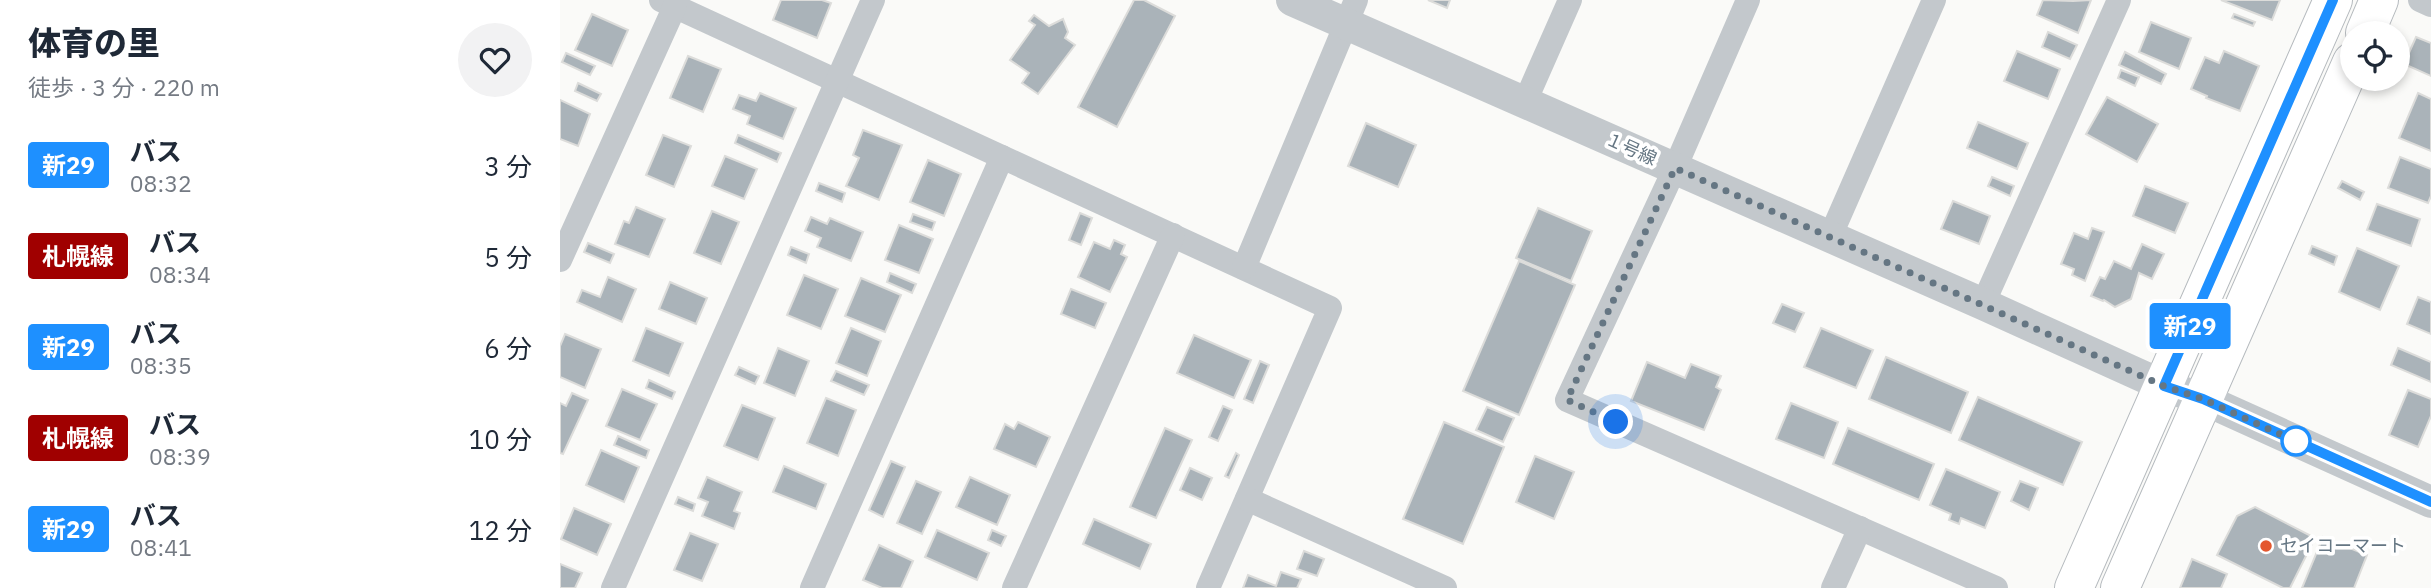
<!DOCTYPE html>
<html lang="ja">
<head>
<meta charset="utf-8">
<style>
  body { margin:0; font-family:"IBM Plex Sans","Noto Sans JP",sans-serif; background:#f2f2f3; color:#1f2937; height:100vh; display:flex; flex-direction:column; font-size:26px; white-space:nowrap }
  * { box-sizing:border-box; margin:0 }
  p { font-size:23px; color:#747a83 }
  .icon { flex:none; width:38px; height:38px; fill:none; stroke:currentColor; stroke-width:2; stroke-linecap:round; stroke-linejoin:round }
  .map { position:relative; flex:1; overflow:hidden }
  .details { display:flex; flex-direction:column; background:#fff; width:560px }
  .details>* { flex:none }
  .badge { padding:0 14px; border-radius:5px; font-size:24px; line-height:46px }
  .fabs { position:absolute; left:1780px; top:21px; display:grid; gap:14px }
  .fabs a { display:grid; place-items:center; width:70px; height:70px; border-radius:50%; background:#fff; box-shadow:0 4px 10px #0003; font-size:35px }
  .you { position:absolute; width:35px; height:35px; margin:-18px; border:5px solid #fff; border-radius:50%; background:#1a73e8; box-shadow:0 0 0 10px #1a73e833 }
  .map>.badge { position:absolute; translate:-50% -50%; box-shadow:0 0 0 4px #fff }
  .round { display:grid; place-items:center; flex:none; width:74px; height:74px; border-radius:37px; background:#f2f2f3 }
  .summary { display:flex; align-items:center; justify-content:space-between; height:119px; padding:0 28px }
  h1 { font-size:33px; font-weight:800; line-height:52px }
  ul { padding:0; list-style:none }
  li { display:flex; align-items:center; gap:21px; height:91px; padding:0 28px }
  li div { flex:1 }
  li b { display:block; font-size:26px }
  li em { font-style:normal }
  li .badge { min-width:77px; font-weight:700; text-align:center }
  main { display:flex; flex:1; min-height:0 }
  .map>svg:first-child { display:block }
  .building { fill:#aab3b9; stroke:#dcdcda; stroke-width:2 }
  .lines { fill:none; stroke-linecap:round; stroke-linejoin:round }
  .primary-casing { stroke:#b5babe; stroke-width:40 }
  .minor { stroke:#c3c8cc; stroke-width:24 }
  .tertiary { stroke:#c3c8cc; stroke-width:32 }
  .primary { stroke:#fff; stroke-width:38 }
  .line-casing { stroke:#fff; stroke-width:16 }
  .line { stroke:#1e90ff; stroke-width:10 }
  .walk { stroke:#657683; stroke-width:7; stroke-dasharray:0 12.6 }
  .stop-dot { fill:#fff; stroke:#1e90ff; stroke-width:3.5 }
  .poi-dot { fill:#e4572e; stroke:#fff; stroke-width:2.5 }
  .labels { text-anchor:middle; stroke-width:7; stroke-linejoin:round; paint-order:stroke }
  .street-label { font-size:18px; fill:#657683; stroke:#fff }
  .poi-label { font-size:18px; fill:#657683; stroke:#fff; text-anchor:start }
</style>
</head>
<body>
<main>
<section class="details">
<div class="summary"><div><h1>体育の里</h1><p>徒歩 · 3 分 · 220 m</p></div><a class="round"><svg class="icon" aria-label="heart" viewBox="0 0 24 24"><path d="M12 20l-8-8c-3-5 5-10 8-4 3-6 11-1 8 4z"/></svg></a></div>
<ul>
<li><span class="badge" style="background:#1e90ff;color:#fff">新29</span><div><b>バス</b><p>08:32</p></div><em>3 分</em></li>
<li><span class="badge" style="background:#a00000;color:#fff">札幌線</span><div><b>バス</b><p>08:34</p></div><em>5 分</em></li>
<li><span class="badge" style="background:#1e90ff;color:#fff">新29</span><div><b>バス</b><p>08:35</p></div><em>6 分</em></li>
<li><span class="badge" style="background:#a00000;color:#fff">札幌線</span><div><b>バス</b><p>08:39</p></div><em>10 分</em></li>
<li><span class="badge" style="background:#1e90ff;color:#fff">新29</span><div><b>バス</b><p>08:41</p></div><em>12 分</em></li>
</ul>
</section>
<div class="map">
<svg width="1871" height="588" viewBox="0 0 1871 588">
  <rect width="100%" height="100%" fill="#fafaf8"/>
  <!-- building -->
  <g class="building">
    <polygon points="221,0 262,0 271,3 257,38 213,20"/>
    <polygon points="574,0 584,0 615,16 557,127 518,107"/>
    <polygon points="868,0 890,0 887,8"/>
    <polygon points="1483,0 1513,1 1531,0 1518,33 1477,15"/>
    <polygon points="1661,0 1720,0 1712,20"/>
    <polygon points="32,14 68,30 52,66 15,50"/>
    <polygon points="1674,14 1695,22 1693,26 1672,18"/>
    <polygon points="474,15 489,26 503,19 508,32 505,38 515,45 478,94 462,83 469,73 450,60 475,25 469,21"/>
    <polygon points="1591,22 1631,38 1619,69 1579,52"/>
    <polygon points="1488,32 1517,45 1510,59 1482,47"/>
    <polygon points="1856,37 1871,43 1871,76 1844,64"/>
    <polygon points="1457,51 1500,69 1488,99 1444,81"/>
    <polygon points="1664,51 1699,66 1680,111 1646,98 1647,96 1631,89 1645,57 1659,63"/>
    <polygon points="1565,52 1606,74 1601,84 1559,65"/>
    <polygon points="6,53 35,66 30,75 2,62"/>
    <polygon points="128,56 161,69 143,112 110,98"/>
    <polygon points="1561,70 1579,77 1575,86 1558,78"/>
    <polygon points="18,83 41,94 37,101 15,91"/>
    <polygon points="200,93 236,108 223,139 187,124 190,116 173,109 179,95 196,101"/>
    <polygon points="1858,93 1871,99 1871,151 1839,138"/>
    <polygon points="1547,97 1598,124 1577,162 1526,134"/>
    <polygon points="0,100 30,114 18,146 0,139"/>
    <polygon points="1418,122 1468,143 1457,169 1407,148"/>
    <polygon points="806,123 856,145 838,187 788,166"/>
    <polygon points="303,130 342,145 319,200 286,186 299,158 293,155"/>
    <polygon points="103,135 131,146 114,187 86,175"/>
    <polygon points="178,135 221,153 217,162 175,143"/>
    <polygon points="165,156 197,169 184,199 152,186"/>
    <polygon points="1840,157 1871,169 1871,196 1868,203 1828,188"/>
    <polygon points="368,160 401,174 384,216 350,202"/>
    <polygon points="1432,177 1454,186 1450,196 1428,186"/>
    <polygon points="1782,181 1804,192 1800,200 1778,188"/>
    <polygon points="259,183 285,193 282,202 256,191"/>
    <polygon points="1585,186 1628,203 1615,233 1573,216"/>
    <polygon points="1393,201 1430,216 1419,244 1381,229"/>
    <polygon points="1817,204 1860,219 1851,246 1807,230"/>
    <polygon points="76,207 105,219 89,257 55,244 64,221 69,223"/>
    <polygon points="978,208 1032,231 1011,281 956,258"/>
    <polygon points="152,211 179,222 161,264 134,253"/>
    <polygon points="520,213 532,218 521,245 509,240"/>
    <polygon points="353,214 375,222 372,230 350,222"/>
    <polygon points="251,217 267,224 270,218 303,232 291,261 257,247 261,238 245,231"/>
    <polygon points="339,225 373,239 359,273 325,260"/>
    <polygon points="1532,228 1544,232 1525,281 1512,275 1514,269 1501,264 1514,233 1528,239"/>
    <polygon points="554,240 565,245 561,254 567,257 550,292 518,277 534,242 550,249"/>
    <polygon points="28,243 54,254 50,263 24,252"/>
    <polygon points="1582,244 1604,254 1592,279 1579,273 1571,299 1555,307 1544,300 1543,301 1531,296 1540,277 1545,279 1554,261 1571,269"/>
    <polygon points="1752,246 1777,256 1774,265 1749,254"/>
    <polygon points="231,247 249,254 246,263 228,255"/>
    <polygon points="1797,248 1839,266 1820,310 1779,292"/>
    <polygon points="959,261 1015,285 959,415 903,391"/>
    <polygon points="330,273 356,284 352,293 327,282"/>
    <polygon points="244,275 278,289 261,329 227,315"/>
    <polygon points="48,277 76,289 62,322 17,302 22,290 40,297"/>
    <polygon points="301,278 341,295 325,332 285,316"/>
    <polygon points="110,282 147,298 136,324 99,309"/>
    <polygon points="511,289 546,303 535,328 501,314"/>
    <polygon points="1858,297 1871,302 1871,334 1847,324"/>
    <polygon points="1222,304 1244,313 1235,332 1213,323"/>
    <polygon points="86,328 123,343 109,376 73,361"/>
    <polygon points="291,328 321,341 307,376 276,363"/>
    <polygon points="1261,328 1313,350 1296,388 1244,367"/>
    <polygon points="5,334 41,349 25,388 0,377 0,346"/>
    <polygon points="634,335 691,360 674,398 617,373"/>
    <polygon points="218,348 249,361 235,396 204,383"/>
    <polygon points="1838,348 1871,362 1871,382 1831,365"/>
    <polygon points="1326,357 1408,392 1391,433 1309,399"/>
    <polygon points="700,361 709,365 693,403 684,399"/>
    <polygon points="1087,362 1125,378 1131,364 1161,376 1156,387 1161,390 1144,430 1071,401"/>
    <polygon points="179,367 199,376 195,384 175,375"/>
    <polygon points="276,371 309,385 304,395 271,381"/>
    <polygon points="89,380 115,392 112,399 86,388"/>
    <polygon points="62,389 97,404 80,440 46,426"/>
    <polygon points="1848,390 1871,399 1871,416 1858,447 1829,435"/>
    <polygon points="12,393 28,400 3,454 0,453 0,403 6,406"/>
    <polygon points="1418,397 1522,442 1503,485 1399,440"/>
    <polygon points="266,398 296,410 278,456 247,443"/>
    <polygon points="1231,403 1278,422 1264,458 1216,439"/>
    <polygon points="182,405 215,418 198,460 164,446"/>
    <polygon points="663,406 672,410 658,441 649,437"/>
    <polygon points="927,407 954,418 943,442 916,430"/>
    <polygon points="458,422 490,437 476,467 434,449 445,424 454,429"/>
    <polygon points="884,422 944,447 903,544 843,519"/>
    <polygon points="605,428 632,440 596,518 570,507"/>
    <polygon points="1288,428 1374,464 1359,500 1273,464"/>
    <polygon points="58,436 89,450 86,458 54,445"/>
    <polygon points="41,450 79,467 64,502 26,485"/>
    <polygon points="676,453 679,455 669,478 665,476"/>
    <polygon points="975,456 1014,472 994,519 956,502"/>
    <polygon points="331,461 345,467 323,517 309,510"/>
    <polygon points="224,466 266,484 256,509 213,492"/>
    <polygon points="630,468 652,478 642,500 620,490"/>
    <polygon points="1386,469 1440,492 1425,528 1401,518 1399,524 1389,520 1391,514 1370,505"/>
    <polygon points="147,477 182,492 174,511 180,513 174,529 142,516 148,502 138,498"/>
    <polygon points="410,477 450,495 437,525 396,507"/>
    <polygon points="356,481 381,492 362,534 337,523"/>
    <polygon points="1460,481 1478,488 1469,510 1451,501"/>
    <polygon points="118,497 135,504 133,511 115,504"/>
    <polygon points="1695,507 1755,538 1730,588 1723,588 1657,555 1677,516"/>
    <polygon points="14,508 51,524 37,555 1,539"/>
    <polygon points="534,519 591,544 580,569 523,544"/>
    <polygon points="377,530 429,553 417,580 365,557"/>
    <polygon points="432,530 446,536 441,546 428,540"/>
    <polygon points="130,533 158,544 142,581 114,570"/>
    <polygon points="1763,537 1807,555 1794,588 1742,588"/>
    <polygon points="319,545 353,561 341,588 322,588 303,580"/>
    <polygon points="744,551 764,559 757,576 737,569"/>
    <polygon points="1632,559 1667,574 1661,588 1620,588"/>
    <polygon points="0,564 22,573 15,588 0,588"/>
    <polygon points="721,572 741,579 737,588 683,588 688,575 716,586"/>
  </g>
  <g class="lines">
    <defs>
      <g id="primary">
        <polyline points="1805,33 1819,0"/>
        <polyline points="1514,588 1773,0"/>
        <polyline points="1560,588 1792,62"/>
      </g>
    </defs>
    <!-- primary casing -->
    <use href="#primary" class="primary-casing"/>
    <!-- minor -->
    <g class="minor">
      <polyline points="101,0 770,308 648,588"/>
      <polyline points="1188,0 1115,168 1007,400 1436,588"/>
      <polyline points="1860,0 1871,5"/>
      <polyline points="965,102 1010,0"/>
      <polyline points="1270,237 1374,0"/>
      <polyline points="0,260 115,6"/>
      <polyline points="684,268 796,0"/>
      <polyline points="1423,304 1559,0"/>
      <polyline points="687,499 885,588"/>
      <polyline points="53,588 313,0"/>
      <polyline points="252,588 442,157"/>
      <polyline points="454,588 613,235"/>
      <polyline points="1273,588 1300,528"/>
    </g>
    <!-- tertiary -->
    <polyline class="tertiary" points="732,0 1423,304 1604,386 1643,399 1871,502"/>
    <!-- primary -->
    <use href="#primary" class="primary"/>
  </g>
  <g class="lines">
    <defs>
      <polyline id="line" points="1773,0 1604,386 1643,399 1871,502"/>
    </defs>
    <!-- line casing -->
    <use href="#line" class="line-casing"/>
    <!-- line -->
    <use href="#line" class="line"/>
    <!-- walk -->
    <polyline class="walk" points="1056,422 1007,400 1115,168 1604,386 1643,399 1744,445 1736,441"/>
  </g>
  <!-- markers -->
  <circle class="stop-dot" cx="1736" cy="441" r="14"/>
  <circle class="poi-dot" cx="1706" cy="546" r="7"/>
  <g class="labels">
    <!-- street labels -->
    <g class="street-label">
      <text transform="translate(1071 149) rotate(24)" y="6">１号線</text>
    </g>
    <!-- poi labels -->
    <g class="poi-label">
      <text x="1720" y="552">セイコーマート</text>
    </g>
  </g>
</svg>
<div class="fabs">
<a><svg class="icon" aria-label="locate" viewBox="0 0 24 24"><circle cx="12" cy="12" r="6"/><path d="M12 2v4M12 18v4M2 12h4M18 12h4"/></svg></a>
</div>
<div class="you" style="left:1056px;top:422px"></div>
<b class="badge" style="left:1630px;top:326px;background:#1e90ff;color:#fff">新29</b>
</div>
</main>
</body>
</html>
